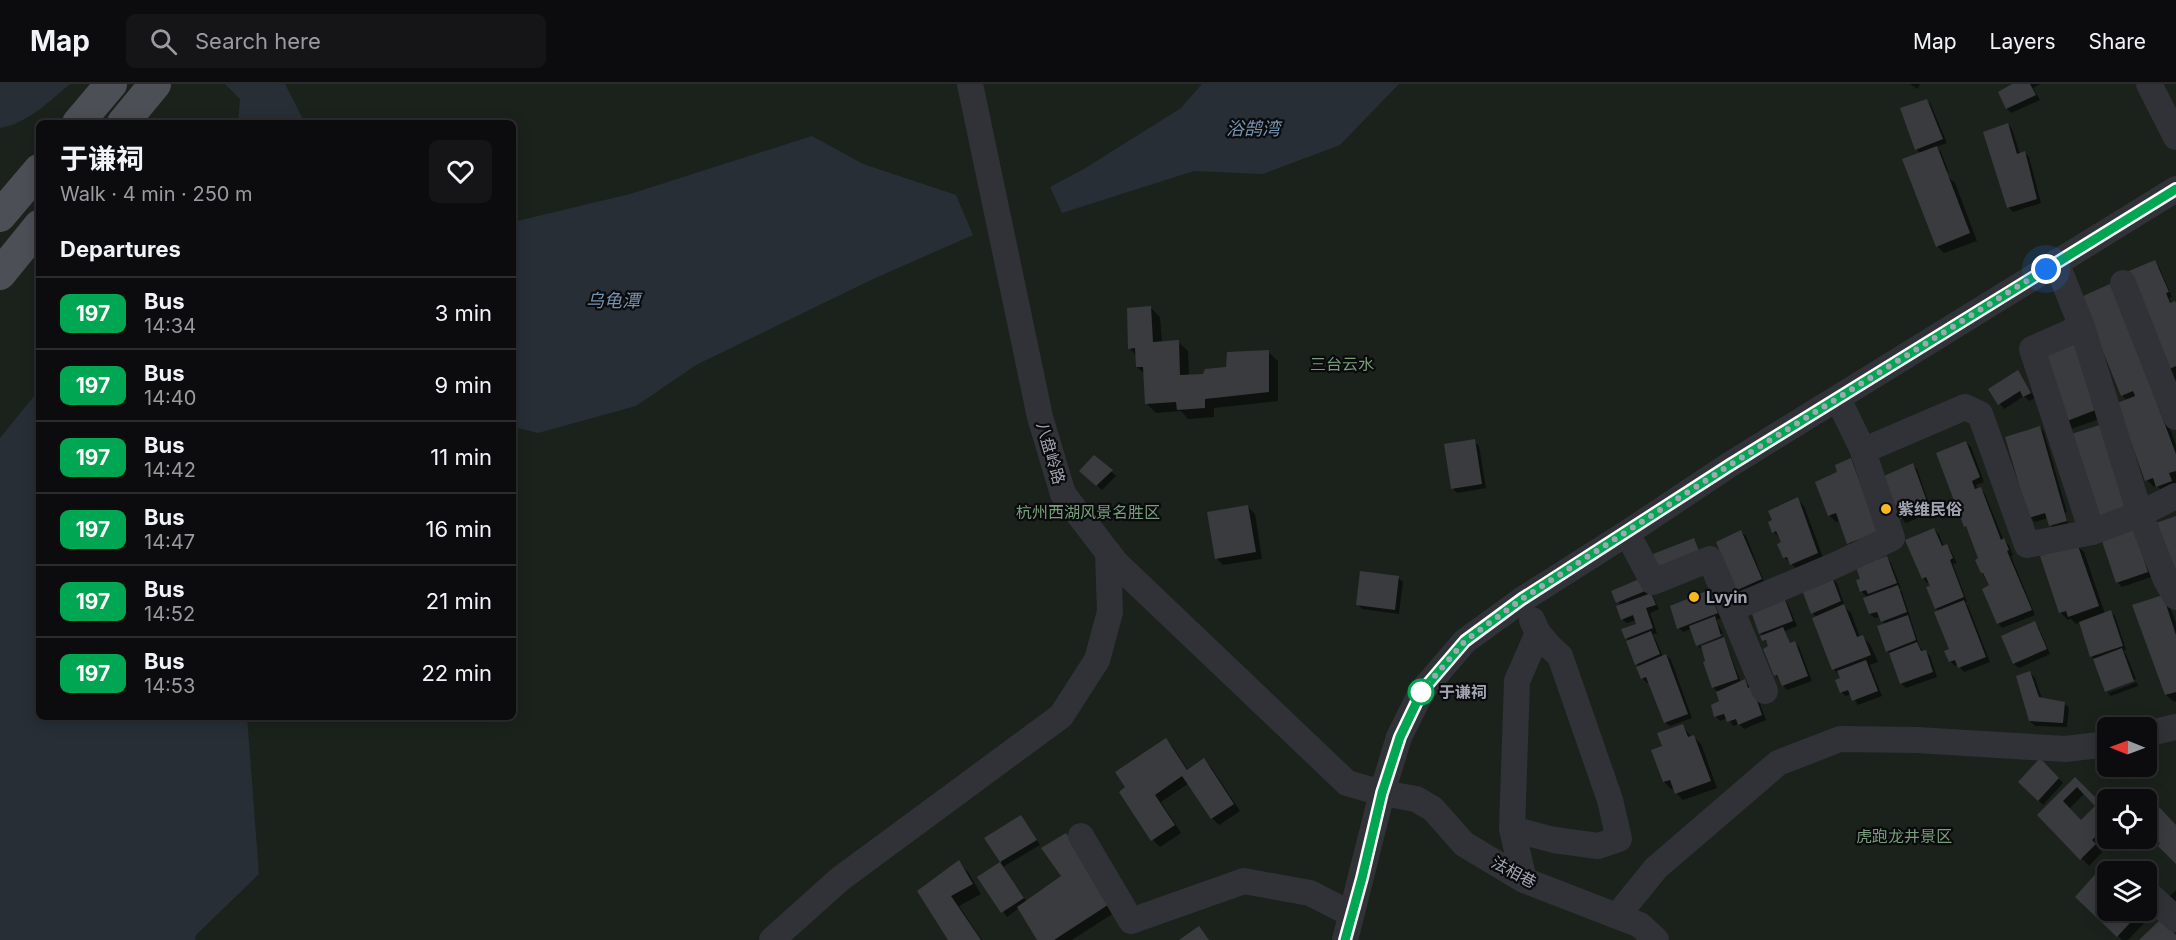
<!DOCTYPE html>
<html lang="en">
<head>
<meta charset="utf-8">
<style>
  body { margin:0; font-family:Inter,"Noto Sans SC",sans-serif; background:#151517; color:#f1f3f6; height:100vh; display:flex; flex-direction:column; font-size:22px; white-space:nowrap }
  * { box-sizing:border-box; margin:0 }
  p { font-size:20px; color:#9a9b9e }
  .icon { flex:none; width:33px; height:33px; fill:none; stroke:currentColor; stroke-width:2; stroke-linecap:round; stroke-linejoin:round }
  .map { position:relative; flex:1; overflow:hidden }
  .side { position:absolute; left:36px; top:36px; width:480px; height:600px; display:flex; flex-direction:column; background:#0c0c0e; border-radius:9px; box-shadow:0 3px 15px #0003,0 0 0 2px #2c2c2e }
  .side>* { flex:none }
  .badge { padding:0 12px; border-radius:9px; font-size:21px; line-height:39px }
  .needle { width:39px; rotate:271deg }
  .controls { position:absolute; left:2097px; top:633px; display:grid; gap:12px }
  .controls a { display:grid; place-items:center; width:60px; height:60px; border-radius:9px; background:#0c0c0e; box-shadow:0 3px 15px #0003,0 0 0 2px #2c2c2e; font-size:30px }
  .you { position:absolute; width:30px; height:30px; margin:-15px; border:4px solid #fff; border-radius:50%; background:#1a73e8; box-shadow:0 0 0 9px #1a73e833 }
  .map>.badge { position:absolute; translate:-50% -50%; box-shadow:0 0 0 3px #fff }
  h2 { padding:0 24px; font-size:22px; line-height:54px }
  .round { display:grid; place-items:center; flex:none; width:63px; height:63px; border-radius:9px; background:#151517 }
  .overview { display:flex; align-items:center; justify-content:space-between; height:102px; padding:0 24px }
  h1 { font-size:28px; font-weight:700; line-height:45px }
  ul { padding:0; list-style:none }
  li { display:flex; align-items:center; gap:18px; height:72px; padding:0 24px; border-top:2px solid #2c2c2e }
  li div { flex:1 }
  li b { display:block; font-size:22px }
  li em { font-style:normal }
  li .badge { min-width:66px; font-weight:700; text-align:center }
  header { display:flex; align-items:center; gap:36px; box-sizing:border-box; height:84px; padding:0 30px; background:#0c0c0e; border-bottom:2px solid #2c2c2e }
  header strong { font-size:28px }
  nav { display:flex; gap:33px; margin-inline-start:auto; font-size:21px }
  .search { width:420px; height:54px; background:#151517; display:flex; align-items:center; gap:15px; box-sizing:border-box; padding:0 21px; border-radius:9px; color:#9a9b9e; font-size:22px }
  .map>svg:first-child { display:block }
  .green { fill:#1b221c; fill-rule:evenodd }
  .water { fill:#272e36 }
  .shadow { fill:#0007; fill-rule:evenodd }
  .building { fill:#3a3b3f; fill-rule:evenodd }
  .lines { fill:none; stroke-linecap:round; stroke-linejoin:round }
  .minor { stroke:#313237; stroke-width:26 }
  .major { stroke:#4d4f56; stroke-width:32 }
  .line-casing { stroke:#fff; stroke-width:14 }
  .line { stroke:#00a651; stroke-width:9 }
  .walk { stroke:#a1a6b3; stroke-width:6; stroke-dasharray:0 10.8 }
  .poi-dot { fill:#f9b822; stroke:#0b0b0d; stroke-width:2 }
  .stop-dot { fill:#fff; stroke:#00a651; stroke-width:3 }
  .labels { text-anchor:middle; stroke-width:4.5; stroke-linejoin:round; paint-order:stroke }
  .park-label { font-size:16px; fill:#779f7b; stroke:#0b0b0d }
  .street-label { font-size:16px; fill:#a1a6b3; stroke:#0b0b0d }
  .poi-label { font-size:16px; font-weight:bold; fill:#a1a6b3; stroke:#0b0b0d; text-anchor:start }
  .stop-label { font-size:16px; font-weight:bold; fill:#a1a6b3; stroke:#0b0b0d; text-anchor:start }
  .water-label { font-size:18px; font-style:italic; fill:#7693b1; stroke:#0b0b0d }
</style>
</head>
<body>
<header>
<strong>Map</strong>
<div class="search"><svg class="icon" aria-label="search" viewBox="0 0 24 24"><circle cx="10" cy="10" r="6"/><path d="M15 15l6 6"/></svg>Search here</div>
<nav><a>Map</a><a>Layers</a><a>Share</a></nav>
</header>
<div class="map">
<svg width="2176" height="856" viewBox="0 0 2176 856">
  <rect width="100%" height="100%" fill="#101012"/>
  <!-- green -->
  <path class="green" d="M0 0H2176V856H0ZM39 39H513V633H39ZM2108 644H2146V682H2108ZM2108 716H2146V754H2108ZM2108 788H2146V826H2108Z"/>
  <!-- water -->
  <g class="water">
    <path d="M0 0H70C50 17 26 40 0 44Z"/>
    <polygon points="225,0 285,0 305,39 238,39 240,15"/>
    <polygon points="1202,0 1399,0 1340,61 1263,90 1194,87 1062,129 1050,103 1084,85 1181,24"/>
    <polygon points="812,52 863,80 956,111 973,151 871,196 696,281 636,322 538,349 513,343 513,138 630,110"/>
    <polygon points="39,306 39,633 247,633 259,790 196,851 195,856 0,856 0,354"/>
  </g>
  <!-- shadow -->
  <g class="shadow">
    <polygon points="1909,0 1920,0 1918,5"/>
    <polygon points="2014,0 2040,0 2033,4 2040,16 2011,29 2007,25"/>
    <polygon points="1927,16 1931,21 1947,59 1936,63 1941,68 1949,89 1946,86 1946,91 1955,99 1977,157 1944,169 1937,162 1921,70 1916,65"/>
    <polygon points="2008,40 2012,45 2020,70 2025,69 2029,73 2041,119 2013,128 2008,123"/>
    <polygon points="2154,178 2159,183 2172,213 2169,214 2172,220 2176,220 2176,307 2170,291 2173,290 2168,285"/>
    <polygon points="2119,207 2176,361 2176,405 2165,409 2157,402 2154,403 2147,396 2127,317 2122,311"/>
    <polygon points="1151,224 1160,233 1162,259 1178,258 1188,267 1189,292 1204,291 1268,268 1278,277 1278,317 1214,324 1214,333 1188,335 1181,327 1156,329 1147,320 1145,290 1137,283 1137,272 1129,264"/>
    <polygon points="2042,272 2105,333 2071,345"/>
    <polygon points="2017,288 2035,314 2029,317 2024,312 2004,325 2000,320"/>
    <polygon points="2040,343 2044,348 2067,428 2065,429 2068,439 2052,443 2048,434 2035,438 2030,433"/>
    <polygon points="1474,357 1479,362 1486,404 1457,409 1452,404"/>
    <polygon points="1966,358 1971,363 1984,398 1976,401 1978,406 1981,405 1985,410 2004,457 2009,461 2013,471 2011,472 2035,531 2002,544 1998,539 1990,502 1982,489 1980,475 1969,446 1965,442"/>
    <polygon points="1094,373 1116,392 1102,406 1081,387"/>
    <polygon points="1850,376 1857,383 1884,456 1856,466 1849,459 1840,437 1836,438 1829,431 1839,389"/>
    <polygon points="1912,381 1917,385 1932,428 1906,439 1901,434"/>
    <polygon points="1797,415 1804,422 1824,476 1799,487 1784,473 1781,456 1774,448"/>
    <polygon points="1248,423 1255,430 1262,475 1223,481 1216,474"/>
    <polygon points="2132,443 2151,493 2122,503 2117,498"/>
    <polygon points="1934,446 1939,450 1944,463 1947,462 1951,467 1957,479 1953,480 1967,518 1965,519 1968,522 1990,578 1964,588 1958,581 1955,582 1950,577 1951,566 1939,528 1936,524 1931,503 1929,498 1927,499 1923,494"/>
    <polygon points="1741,448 1746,452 1765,500 1734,514 1733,494"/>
    <polygon points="2076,461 2084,468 2105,530 2110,527 2115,532 2126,566 2123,567 2126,570 2136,595 2107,608 2092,572 2081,538 2076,540 2071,535 2068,536 2061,529 2041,473"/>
    <polygon points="1887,474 1891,479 1901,504 1899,505 1902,508 1919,561 1923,568 1925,567 1930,572 1937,593 1906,604 1901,599 1891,571 1887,567 1886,541 1879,533 1875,534 1870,530 1868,514 1861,507"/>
    <polygon points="1398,494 1403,498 1399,530 1362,525 1358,520"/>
    <polygon points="1644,494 1659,525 1650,529 1657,549 1652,551 1655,554 1663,573 1666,571 1671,576 1692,634 1670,642 1665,638 1650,598 1647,599 1642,594 1630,557 1626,554 1638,541 1636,536 1627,539 1622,535 1621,522 1613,507"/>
    <polygon points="1832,495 1837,499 1845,523 1851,529 1860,553 1862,552 1870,560 1878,578 1870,581 1882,612 1858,621 1851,610 1846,612 1841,608 1842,595 1834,585 1814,535 1817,534 1813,529"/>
    <polygon points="1709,508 1714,512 1722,534 1716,536 1723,549 1697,560 1697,562 1691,545 1683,548 1679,544"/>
    <polygon points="1784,515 1788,520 1797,542 1785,547 1789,558 1791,560 1795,559 1799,563 1812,597 1787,606 1775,591 1771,563 1768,558 1764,556 1764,552 1760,549"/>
    <polygon points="2169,520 2176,539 2176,617 2174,618 2166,611 2134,522"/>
    <polygon points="2034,539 2039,544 2050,570 2019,584 2014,580"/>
    <polygon points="1723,552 1741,598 1744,597 1756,609 1766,636 1744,645 1739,640 1733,642 1728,634 1720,637 1716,632 1721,618 1719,609 1713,603 1703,565 1698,563"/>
    <polygon points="2030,589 2035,594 2042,615 2064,619 2069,624 2067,643 2035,642 2030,637"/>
    <polygon points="2137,598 2138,602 2111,612 2108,609"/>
    <polygon points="1683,642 1692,654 1694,653 1701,660 1717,704 1683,716 1676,709 1674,704 1671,705 1664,698 1664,663"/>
    <polygon points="1166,656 1173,663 1188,686 1204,676 1211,683 1240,727 1219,741 1212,734 1189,699 1161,718 1181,749 1160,763 1153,756 1121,708"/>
    <polygon points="2040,676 2063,699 2043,721 2020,698"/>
    <path d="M2075 695 2108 727V754L2098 764 2102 768 2089 782 2040 731ZM2085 709 2097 722 2081 738 2069 725Z"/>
    <polygon points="1021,733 1040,761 1003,783 1027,818 1063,792 1117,827 1072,856 1039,856 1019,824 1007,833 979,793 1002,778 986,755"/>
    <polygon points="958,778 968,788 981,810 959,822 982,856 949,856 919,807"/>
    <polygon points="2176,806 2176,820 2169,813"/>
    <polygon points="2077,813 2108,826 2134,826 2146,837 2128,856 2122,856"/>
  </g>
  <!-- building -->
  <g class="building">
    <polygon points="2012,0 2030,0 2036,11 2006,25 1998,8"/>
    <polygon points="1927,15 1943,55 1915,66 1900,24"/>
    <polygon points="2008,39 2017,70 2025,67 2037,115 2007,124 1983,48"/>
    <polygon points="1937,62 1970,149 1936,163 1902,75"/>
    <polygon points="2155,176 2169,208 2166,209 2170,219 2175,217 2176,219 2176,282 2167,286 2124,189"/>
    <polygon points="2112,199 2176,370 2176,387 2169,389 2172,397 2156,403 2153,394 2145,397 2117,319 2135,312 2133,307 2121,312 2081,213"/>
    <polygon points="1151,222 1153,258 1179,256 1180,291 1203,290 1205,285 1226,283 1227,268 1269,266 1269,308 1205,315 1205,324 1177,326 1176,318 1145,320 1143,283 1136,283 1135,264 1128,265 1127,224"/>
    <polygon points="2075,258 2098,325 2062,339 2040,272"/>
    <polygon points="2018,286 2031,309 2023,313 2020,307 1998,321 1988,305"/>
    <polygon points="2103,340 2129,423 2099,433 2071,350"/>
    <polygon points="2040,342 2067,437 2049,442 2045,429 2029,434 2005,353"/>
    <polygon points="1475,355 1482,400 1451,405 1444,360"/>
    <polygon points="1966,357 1980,393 1972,397 1975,405 1981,403 2001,456 2004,454 2009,466 2007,467 2032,526 1997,540 1982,505 1989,501 1983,489 1981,489 1975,476 1978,474 1966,442 1964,443 1936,369"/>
    <polygon points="1094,371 1113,386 1096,402 1079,387"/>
    <polygon points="1851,374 1878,448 1847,460 1836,429 1828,432 1815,398 1837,388 1835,381"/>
    <polygon points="1913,379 1929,423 1900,435 1884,392"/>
    <polygon points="1798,413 1818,469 1790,481 1787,473 1783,474 1777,460 1781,458 1776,447 1772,449 1768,438 1772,436 1768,427"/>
    <polygon points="1248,421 1256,468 1215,475 1207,428"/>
    <polygon points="2176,432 2176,491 2153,440"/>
    <polygon points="2133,441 2148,488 2116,499 2101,454"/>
    <polygon points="1934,444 1942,462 1947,460 1953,474 1950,476 1964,513 1935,525 1926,503 1930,502 1926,493 1922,495 1905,456"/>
    <polygon points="1741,446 1762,495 1728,510 1731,493 1716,458"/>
    <polygon points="1694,454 1700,470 1658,485 1653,470"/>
    <polygon points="2077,459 2099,522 2068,533 2066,527 2059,529 2040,472"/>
    <polygon points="1887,472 1897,499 1868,510 1866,506 1860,508 1856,496 1860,495 1856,483"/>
    <polygon points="1360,487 1399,492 1395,526 1356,521"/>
    <polygon points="1644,493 1650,505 1616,519 1611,507"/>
    <polygon points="1832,493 1841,517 1811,530 1802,506"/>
    <polygon points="1898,501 1907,528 1881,538 1877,528 1869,530 1863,514"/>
    <polygon points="1709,506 1718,529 1677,545 1670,522"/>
    <polygon points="1651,509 1656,521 1646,524 1653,544 1625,555 1621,545 1636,540 1633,531 1621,536 1616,522"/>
    <polygon points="2163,511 2176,551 2176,608 2165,611 2132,521"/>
    <polygon points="1784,513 1793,537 1759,550 1751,527"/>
    <polygon points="1964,516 1986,573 1958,584 1955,576 1949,578 1944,567 1949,565 1934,528"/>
    <polygon points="1844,520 1857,553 1863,551 1871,571 1832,586 1812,534"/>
    <polygon points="2111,526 2123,562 2090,573 2079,538"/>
    <polygon points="1908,531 1916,556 1886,568 1877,542"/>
    <polygon points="1715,532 1721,552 1696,562 1689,542"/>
    <polygon points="2035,537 2047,565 2013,580 2001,552"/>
    <polygon points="1783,543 1790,559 1795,557 1808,592 1782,602 1777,591 1774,592 1763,565 1768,562 1766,556 1762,557 1760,552"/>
    <polygon points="1651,547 1660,570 1635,581 1626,557"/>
    <polygon points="1724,553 1738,595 1712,604 1703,578 1705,577 1701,562"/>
    <polygon points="1917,558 1921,567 1926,566 1933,588 1900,600 1889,569"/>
    <polygon points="2122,564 2134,597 2105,608 2093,575"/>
    <polygon points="1666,570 1688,630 1664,639 1646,593 1641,595 1636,583"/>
    <polygon points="1866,576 1878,607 1852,617 1848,606 1840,609 1835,596 1840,594 1837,587"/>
    <polygon points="2030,587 2039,613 2065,618 2063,639 2029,637 2016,592"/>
    <polygon points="1745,595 1748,604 1752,602 1762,631 1738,641 1736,635 1727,638 1724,630 1714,633 1711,621 1719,617 1716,608"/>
    <polygon points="1683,640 1688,653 1694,651 1711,697 1675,710 1670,696 1663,698 1651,666 1662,662 1657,649"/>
    <polygon points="1166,654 1187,686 1204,674 1234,720 1211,735 1182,692 1155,711 1175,741 1151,757 1119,708 1125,703 1115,688"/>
    <polygon points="2040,674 2059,694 2038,717 2018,698"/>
    <path d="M2075 693 2108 726V741L2092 756 2096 760 2080 776 2037 731ZM2077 703 2095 722 2081 736 2063 717Z"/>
    <polygon points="2159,723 2176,741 2176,780 2158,762 2160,759 2146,746 2146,737"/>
    <polygon points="1021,731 1037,756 1000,778 984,754"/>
    <polygon points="1066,749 1111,819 1054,856 1037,856 1017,823 1061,792 1041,764"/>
    <polygon points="959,776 973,800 951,812 981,856 948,856 917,807"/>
    <polygon points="1000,778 1024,814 1001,829 977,793"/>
    <polygon points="2099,786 2108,794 2108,826 2137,826 2139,829 2117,853 2075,813"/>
    <polygon points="2161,835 2176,851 2176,856 2139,856"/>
    <polygon points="1199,842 1209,856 1179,856"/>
  </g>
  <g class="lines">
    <!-- minor -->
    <g class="minor">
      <polyline points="970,0 1040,333 1063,410 1116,479 1347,699 1382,709 1416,715 1433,725 1464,760 1524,796 1640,841 1656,856"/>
      <polyline points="2149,0 2176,53"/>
      <polyline points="2056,178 2082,243 2140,430 2166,496 2176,513"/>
      <polyline points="2123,199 2176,333"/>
      <polyline points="2082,243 2032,265 2092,448"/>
      <polyline points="1838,315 1862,364 1874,362 1965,323 1980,330 2027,461 2092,448 2140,430 2176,412"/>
      <polyline points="1627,449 1653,498 1710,475 1731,525 1838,480 1892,454 1862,364"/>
      <polyline points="1731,525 1765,607"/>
      <polyline points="2146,650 2176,643"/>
      <polyline points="1512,745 1554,756 1598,762 1619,755 1610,716 1560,572 1549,562 1538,549"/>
      <polyline points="1081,752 1131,837 1244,797 1310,809 1351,830"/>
      <polyline points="1524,796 1512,745 1517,597 1538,549 1532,536"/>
      <polyline points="2146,808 2176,835"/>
      <polyline points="1617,832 1656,784 1778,679 1840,655 1917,656 2065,665 2108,660"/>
      <polyline points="772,856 840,795 1061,632 1097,576 1110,528 1108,468"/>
      <polyline points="1345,856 1382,709 1399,653 1422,607 1465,557 1523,515 1627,449 1729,381 2176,105"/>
    </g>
    <!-- major -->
    <g class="major">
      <polyline points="78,39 111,0"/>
      <polyline points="123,39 155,0"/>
      <polyline points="0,132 39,86"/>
      <polyline points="0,190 39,142"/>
    </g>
  </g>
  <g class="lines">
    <defs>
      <polyline id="line" points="1345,856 1362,794 1382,709 1400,653 1422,607 1465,557 1522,515 1730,381 2176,105"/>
    </defs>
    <!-- line casing -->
    <use href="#line" class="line-casing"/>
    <!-- line -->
    <use href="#line" class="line"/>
    <!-- walk -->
    <polyline class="walk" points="1421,608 1465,557 1522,515 1730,381 2046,185"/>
  </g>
  <!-- markers -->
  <g class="poi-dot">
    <circle cx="1886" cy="425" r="6"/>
    <circle cx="1694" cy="513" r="6"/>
  </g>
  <circle class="stop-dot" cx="1421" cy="608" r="12"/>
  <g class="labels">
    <!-- park labels -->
    <g class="park-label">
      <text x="1342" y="286">三台云水</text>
      <text x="1088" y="434">杭州西湖风景名胜区</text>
      <text x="1904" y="758">虎跑龙井景区</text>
    </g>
    <!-- street labels -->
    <g class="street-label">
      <text transform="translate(1051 369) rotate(74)" y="6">八盘岭路</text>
      <text transform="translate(1514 788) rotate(28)" y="6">法相巷</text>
    </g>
    <!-- poi labels -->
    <g class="poi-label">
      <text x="1898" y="431">紫维民俗</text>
      <text x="1706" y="519">Lvyin</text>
    </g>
    <!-- stop labels -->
    <g class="stop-label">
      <text x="1439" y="614">于谦祠</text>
    </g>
    <!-- water labels -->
    <g class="water-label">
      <text x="1253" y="51">浴鹄湾</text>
      <text x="613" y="223">乌龟潭</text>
    </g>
  </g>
</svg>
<div class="controls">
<a><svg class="needle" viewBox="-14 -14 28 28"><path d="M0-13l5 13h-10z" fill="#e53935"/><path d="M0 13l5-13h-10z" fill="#9a9b9e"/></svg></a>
<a><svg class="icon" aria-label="locate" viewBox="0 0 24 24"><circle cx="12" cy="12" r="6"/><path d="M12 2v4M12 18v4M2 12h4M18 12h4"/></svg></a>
<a><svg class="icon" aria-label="layers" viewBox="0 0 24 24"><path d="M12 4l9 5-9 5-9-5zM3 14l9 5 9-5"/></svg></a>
</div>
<div class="you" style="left:2046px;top:185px"></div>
<section class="side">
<div class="overview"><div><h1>于谦祠</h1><p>Walk · 4 min · 250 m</p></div><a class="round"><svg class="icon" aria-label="heart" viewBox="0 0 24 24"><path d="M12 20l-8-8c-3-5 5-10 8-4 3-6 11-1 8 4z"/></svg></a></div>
<h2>Departures</h2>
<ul>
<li><span class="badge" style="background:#00a651;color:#fff">197</span><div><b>Bus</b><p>14:34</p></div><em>3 min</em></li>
<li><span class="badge" style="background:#00a651;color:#fff">197</span><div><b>Bus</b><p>14:40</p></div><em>9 min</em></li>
<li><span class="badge" style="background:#00a651;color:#fff">197</span><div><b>Bus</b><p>14:42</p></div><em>11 min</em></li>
<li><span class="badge" style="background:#00a651;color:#fff">197</span><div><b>Bus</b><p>14:47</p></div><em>16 min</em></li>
<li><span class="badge" style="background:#00a651;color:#fff">197</span><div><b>Bus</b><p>14:52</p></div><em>21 min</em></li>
<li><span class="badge" style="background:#00a651;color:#fff">197</span><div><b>Bus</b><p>14:53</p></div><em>22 min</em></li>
</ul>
</section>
</div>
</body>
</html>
